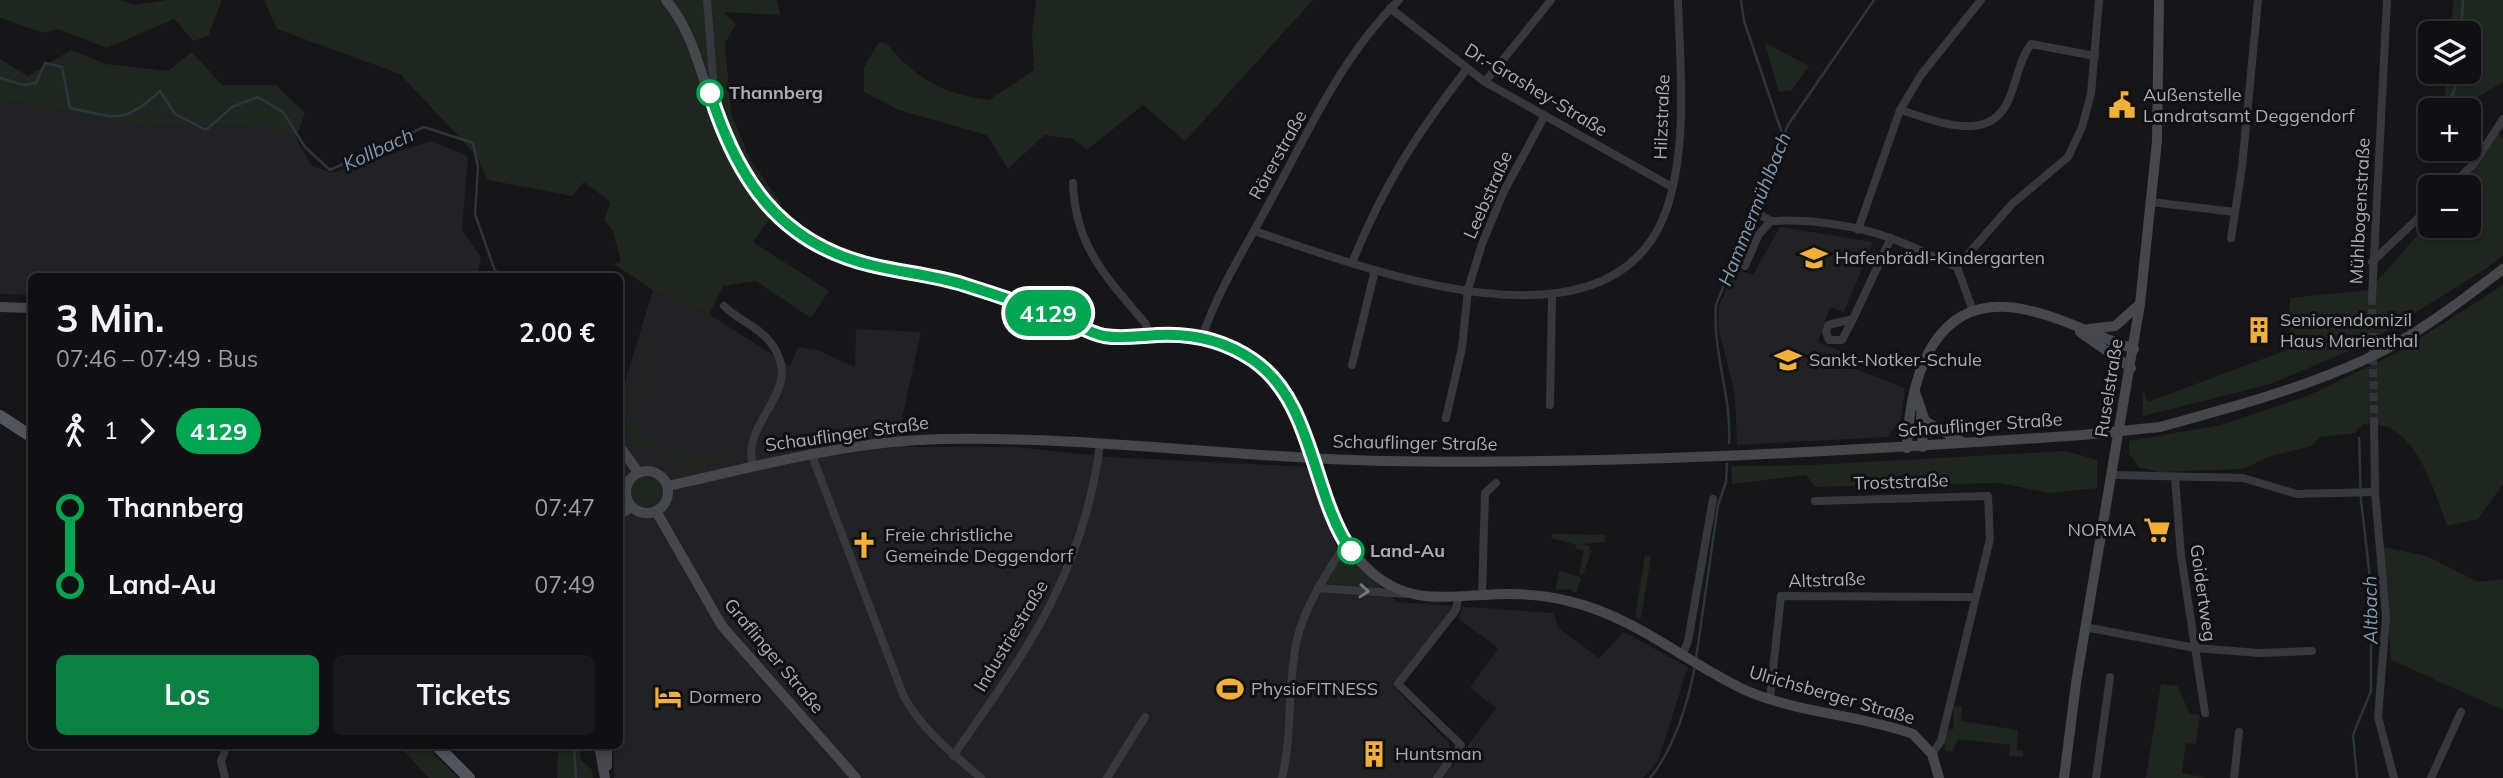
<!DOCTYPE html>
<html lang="de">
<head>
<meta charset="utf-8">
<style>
  body { margin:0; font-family:Mulish,sans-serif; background:#19191b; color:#f1f3f6; height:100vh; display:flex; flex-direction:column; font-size:26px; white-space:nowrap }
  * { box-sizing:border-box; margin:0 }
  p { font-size:23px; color:#9c9d9f }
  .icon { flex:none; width:38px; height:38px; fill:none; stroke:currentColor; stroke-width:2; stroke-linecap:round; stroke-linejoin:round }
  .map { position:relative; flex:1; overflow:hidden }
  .details { position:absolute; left:28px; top:273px; width:595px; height:476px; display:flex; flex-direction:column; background:#101012; border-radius:10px; box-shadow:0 4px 10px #0003,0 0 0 2px #303032 }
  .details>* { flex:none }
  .badge { padding:0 14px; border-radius:23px; font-size:24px; line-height:46px }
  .buttons { position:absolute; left:2418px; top:21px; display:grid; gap:14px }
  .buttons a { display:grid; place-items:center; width:63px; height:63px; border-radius:10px; background:#101012; box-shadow:0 4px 10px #0003,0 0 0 2px #303032; font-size:35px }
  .map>.badge { position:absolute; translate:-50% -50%; box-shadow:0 0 0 4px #fff }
  .legs { display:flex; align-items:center; gap:10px; height:77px; padding:0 28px; font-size:23px }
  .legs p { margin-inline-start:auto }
  .headline { display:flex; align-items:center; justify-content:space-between; height:119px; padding:0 28px }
  h1 { font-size:38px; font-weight:700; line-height:52px }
  .button { display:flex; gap:14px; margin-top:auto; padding:14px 28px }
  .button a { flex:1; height:80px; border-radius:10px; background:#0b8043; color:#fff; font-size:28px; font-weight:700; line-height:80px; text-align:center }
  .button a+a { background:#19191b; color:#f1f3f6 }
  ul { padding:0 28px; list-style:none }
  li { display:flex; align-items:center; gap:24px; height:77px; font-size:26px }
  li i { display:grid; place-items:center; width:10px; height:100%; margin:0 9px; background:currentColor }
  li i::after { content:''; width:18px; height:18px; margin:-9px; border:5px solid; border-radius:50%; background:#101012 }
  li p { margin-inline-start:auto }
  li:first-child i { background:linear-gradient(#0000 50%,currentColor 0) }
  li:last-child i { background:linear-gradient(currentColor 50%,#0000 0) }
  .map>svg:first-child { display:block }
  .built { fill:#222225; fill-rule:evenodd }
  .green { fill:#1e261f }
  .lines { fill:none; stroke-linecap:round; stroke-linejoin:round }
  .stream { stroke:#2c353c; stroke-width:2.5 }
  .street-tunnel { stroke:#333438; stroke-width:8; stroke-dasharray:8 4; stroke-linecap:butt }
  .street { stroke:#37383d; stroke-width:8 }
  .secondary { stroke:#45474d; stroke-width:10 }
  .primary { stroke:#53555c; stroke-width:12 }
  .secondary-bridge { stroke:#45474d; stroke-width:10 }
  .oneway { stroke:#757881 }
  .line-1-casing { stroke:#fff; stroke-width:16 }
  .line-1 { stroke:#00a651; stroke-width:10 }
  .stop-1-dot { fill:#fff; stroke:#00a651; stroke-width:3.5 }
  .labels { text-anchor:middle; stroke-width:6; stroke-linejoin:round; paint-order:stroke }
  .street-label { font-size:18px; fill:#a8adb8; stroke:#111113 }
  .stop-label { font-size:18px; font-weight:bold; fill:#a8adb8; stroke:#111113; text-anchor:start }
  .poi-label { font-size:18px; fill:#a8adb8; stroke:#111113; text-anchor:start }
  .water-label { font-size:19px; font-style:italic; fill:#7f9bb3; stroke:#111113 }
</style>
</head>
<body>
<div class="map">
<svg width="2503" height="778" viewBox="0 0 2503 778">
  <rect width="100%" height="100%" fill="#161618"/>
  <!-- built -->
  <g class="built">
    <polygon points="0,99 141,126 269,125 296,137 311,165 331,173 431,141 468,156 462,230 481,257 478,271 488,276 32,276 31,295 0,294"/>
    <polygon points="1780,227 1873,242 1844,312 1830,307 1818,342 1851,355 1848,366 1905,388 1901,419 1888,437 1737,445 1735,395 1718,326 1719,306 1735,269 1753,275"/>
    <path d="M653 290 709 314 790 366 798 347 817 350 855 367 856 329 921 332 900 428 906 447H1016L1109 457 1308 467 1335 544 1397 602 1554 613 1558 628 1599 658 1624 632 1688 667 1658 761 1643 778H614L613 746H620V381L624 385ZM1463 607 1459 619 1498 648 1470 688 1496 708 1451 768 1449 743 1394 687Z"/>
  </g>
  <!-- green -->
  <g class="green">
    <polygon points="0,0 120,0 134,5 168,0 222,0 208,36 193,41 174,19 107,48 58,29 44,33 0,18"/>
    <polygon points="264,0 777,0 780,15 723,12 736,24 725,43 731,113 751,161 781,203 753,242 829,291 811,318 756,281 723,286 709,314 653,290 614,264 621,261 613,231 604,220 611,202 584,182 572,196 488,180 476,155 400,74 277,29"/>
    <path d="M1036 0H1313L1185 141 1143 105 1087 150 1073 139 1044 135 1008 169 987 135 899 110 864 92V67L879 42 886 43C918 80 940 93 989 100L1034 70 1032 34Z"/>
    <polygon points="2454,0 2503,0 2503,82 2456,110 2444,110 2447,72 2469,72 2469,33 2450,33"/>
    <polygon points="1765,43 1809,66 1792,90 1779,92"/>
    <polygon points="71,50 106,64 168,71 192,52 222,85 276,85 305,113 296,137 269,125 141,126 0,99 0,59 28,76"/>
    <polygon points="2498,133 2503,139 2503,255 2487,268 2365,344 2271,384 2143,416 2143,390 2148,402 2289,349 2290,298 2369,290 2431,220 2431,226 2469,226 2469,187 2459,187 2478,166"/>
    <path d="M2503 285V484L2478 519 2447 526C2435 494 2423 446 2390 428 2383 425 2371 425 2363 424L2355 433 2320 437 2311 446 2268 457 2243 469 2158 472 2139 467 2129 454V441L2221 425 2307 396 2397 353Z"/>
    <polygon points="649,350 653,351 654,361 630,421 641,428 639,433 664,444 662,449 638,448 621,430 646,367"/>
    <polygon points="675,449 697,459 739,453 737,457 681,471 677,458 670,454"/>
    <polygon points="2066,451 2097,460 2097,488 2050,493 2000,483 1815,487 1806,475 1732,484 1731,466 1813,465"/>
    <circle cx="646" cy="491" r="16"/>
    <polygon points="1552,534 1605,535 1605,542 1582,544 1590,546 1588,553 1593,547 1583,575 1579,574 1584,551 1575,548 1577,545 1551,538"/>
    <polygon points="2383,547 2427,556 2478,582 2503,579 2503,710 2391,660"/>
    <polygon points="1645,555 1651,557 1641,618 1635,617"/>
    <polygon points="1346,558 1371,579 1371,584 1336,585 1329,577 1340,559"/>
    <polygon points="1560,570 1581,578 1576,593 1570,589 1555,590"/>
    <polygon points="2161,684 2177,686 2190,714 2200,715 2196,744 2186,743 2182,773 2207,778 2146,778"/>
    <polygon points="1954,706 1962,707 1961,721 2018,730 2017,750 2023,751 2023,757 2009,756 2010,745 1958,739 1952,752 1944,750 1948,729 1954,729"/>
    <polygon points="399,746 426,746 458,778 429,778"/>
    <polygon points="558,746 582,746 580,759 592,770 593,778 557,778"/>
  </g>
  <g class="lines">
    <!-- stream -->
    <g class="stream">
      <polyline points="1741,0 1744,21 1783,136"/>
      <polyline points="2461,33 2463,0"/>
      <path d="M0 78 24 85 36 83 45 63 62 67 70 108C117 118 123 125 160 91L175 114 206 130 232 107 258 97 283 112 305 147 330 170 424 127 473 143 478 167 475 214 495 271 508 276"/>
      <polyline points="2424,99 2436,107 2448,105 2456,86 2457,72"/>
      <path d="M1729 443C1732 396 1712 352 1716 305L1788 125 1874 0"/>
      <polyline points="1696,659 1718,505 1726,482 1727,464"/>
      <polyline points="574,746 576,778"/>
      <path d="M1650 778C1674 749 1688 703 1695 666"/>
      <polyline points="2357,778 2353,735 2371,691 2371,587 2361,500 2359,438"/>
    </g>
    <!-- street-tunnel -->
    <polyline class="street-tunnel" points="2372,297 2374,422"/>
    <!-- street -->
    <g class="street">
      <polyline points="707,0 713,77 710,90"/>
      <polyline points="1390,8 1485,82 1672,187"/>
      <polyline points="1485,82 1551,0"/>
      <path d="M1900 110C1935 120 1990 146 2009 99 2017 81 2019 60 2031 44L2095 56"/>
      <path d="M1073 183C1075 246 1106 277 1145 323L1150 336"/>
      <polyline points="2450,187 2474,164 2503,119"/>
      <polyline points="2151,202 2235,212"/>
      <polyline points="1755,212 1771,221"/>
      <polyline points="1858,230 1900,110 1921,75 1981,0"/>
      <path d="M1254 231C1361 266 1616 369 1668 205 1688 140 1680 67 1678 0"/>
      <polyline points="2231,238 2242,167 2258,0"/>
      <polyline points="2372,262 2431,206"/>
      <path d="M1352 263C1383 186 1416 135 1466 70"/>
      <path d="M1745 266 1759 234 1771 221C1810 219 1856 225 1893 239 1915 247 1935 258 1957 267L1973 311"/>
      <polyline points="1957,267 2012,204 2068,157 2082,127 2091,94 2099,0"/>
      <polyline points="2372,297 2387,0"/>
      <path d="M724 306C739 321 758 326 771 343 807 391 740 420 753 465"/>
      <polyline points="1853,319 1842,340 1829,340 1826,332 1828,325 1853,319 1891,238"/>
      <path d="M1202 337C1219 288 1248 243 1272 198 1309 131 1343 54 1399 0"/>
      <polyline points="1352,365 1375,270"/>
      <polyline points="1550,405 1552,296"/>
      <polyline points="1446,418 1462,348 1468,289 1482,244 1504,191 1544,117"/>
      <polyline points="2374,422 2375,492 2386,617 2378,717 2394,778"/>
      <path d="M811 453 904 697C925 733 950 751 981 778"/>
      <polyline points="2113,475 2243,478 2297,494 2375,492"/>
      <polyline points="2175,477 2181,555 2205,713"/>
      <polyline points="1815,501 1988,496 1990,539 1941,741 1932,754"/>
      <polyline points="1318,588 1406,594"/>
      <polyline points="1482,595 1485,493 1496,483"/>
      <polyline points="2085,627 2195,648 2259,653 2312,651"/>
      <polyline points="1683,654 1688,641 1713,499"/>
      <polyline points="1770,698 1781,596 1975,597"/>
      <path d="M953 756C1025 653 1084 573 1100 444"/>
      <polyline points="225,778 221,761 227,746"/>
      <polyline points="1107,778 1145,717"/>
      <path d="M1282 778C1293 732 1287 685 1297 639 1306 604 1327 573 1346 543"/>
      <polyline points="1437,778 1461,745 1398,684 1455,611 1459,597"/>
      <polyline points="2096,778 2110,677"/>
      <polyline points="2234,778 2239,732"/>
      <polyline points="2431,778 2461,712"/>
    </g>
    <!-- secondary -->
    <g class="secondary">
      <path d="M666 0C699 39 703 92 724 136 743 176 771 218 810 240 830 251 851 261 873 266 896 271 920 271 941 277 977 288 1012 300 1047 313 1065 320 1082 330 1101 335 1122 342 1143 335 1164 335 1244 336 1279 371 1307 444"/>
      <polyline points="0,307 32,308"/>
      <polyline points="2089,329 2115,326 2140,304"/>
      <polyline points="2080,332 2131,368"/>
      <polyline points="1915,392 1925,421 1962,442"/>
      <polyline points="1921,415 1923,447"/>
      <path d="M2160 427C2229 408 2298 390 2364 360 2413 338 2460 302 2503 269"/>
      <polyline points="620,447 638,472"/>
      <path d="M1907 448C1910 375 1935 289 2027 310 2064 318 2098 337 2134 349"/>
      <path d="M1315 467C1332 512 1345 561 1390 585 1420 602 1451 596 1484 595 1512 593 1541 594 1568 601 1634 616 1684 661 1743 689 1791 712 1861 715 1913 734L1932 754 1939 778"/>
      <circle cx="647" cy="492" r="21"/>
      <path d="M668 486C758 466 848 441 942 439 1089 436 1236 458 1383 461 1616 465 1850 451 2082 435"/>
      <polyline points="656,511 722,626 856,778"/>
      <polyline points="620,514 632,507"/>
      <polyline points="599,746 605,778"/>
      <polyline points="607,746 607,766"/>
      <polyline points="2064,778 2076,683 2140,304 2157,141 2159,0"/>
    </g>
    <!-- primary -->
    <g class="primary">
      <polyline points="0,416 32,437"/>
      <polyline points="437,746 469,778"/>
    </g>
    <!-- secondary-bridge -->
    <polyline class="secondary-bridge" points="2082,435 2160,427"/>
  </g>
  <!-- one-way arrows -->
  <defs><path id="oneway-chevron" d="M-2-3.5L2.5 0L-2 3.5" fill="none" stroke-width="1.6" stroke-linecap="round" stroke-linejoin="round" transform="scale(1.75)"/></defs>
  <use class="oneway" href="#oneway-chevron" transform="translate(1364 591) rotate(4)"/>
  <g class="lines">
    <defs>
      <path id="line-1" d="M710 93C737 179 779 243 871 265 903 273 934 275 965 285 997 295 1029 306 1060 318 1074 323 1089 333 1104 336 1123 339 1139 336 1157 335 1191 333 1224 340 1253 360 1314 402 1311 493 1351 551"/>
    </defs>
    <!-- line-1 casing -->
    <use href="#line-1" class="line-1-casing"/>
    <!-- line-1 -->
    <use href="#line-1" class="line-1"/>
  </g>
  <!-- icons -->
  <defs>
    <symbol id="civic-bare" viewBox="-9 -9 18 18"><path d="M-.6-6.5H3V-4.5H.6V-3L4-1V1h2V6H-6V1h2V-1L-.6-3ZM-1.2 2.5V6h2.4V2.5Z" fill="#f2b134" stroke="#111113" stroke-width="2.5" paint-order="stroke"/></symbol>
    <symbol id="school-bare" viewBox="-9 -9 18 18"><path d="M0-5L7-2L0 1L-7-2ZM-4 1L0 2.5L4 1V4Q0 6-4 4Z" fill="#f2b134" stroke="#111113" stroke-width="2.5" paint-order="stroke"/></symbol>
    <symbol id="building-bare" viewBox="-9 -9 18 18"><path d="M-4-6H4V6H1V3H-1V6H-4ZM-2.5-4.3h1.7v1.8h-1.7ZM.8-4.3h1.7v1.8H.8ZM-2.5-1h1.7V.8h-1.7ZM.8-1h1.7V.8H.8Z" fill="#f2b134" stroke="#111113" stroke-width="2.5" paint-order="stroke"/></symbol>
    <symbol id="supermarket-bare" viewBox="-9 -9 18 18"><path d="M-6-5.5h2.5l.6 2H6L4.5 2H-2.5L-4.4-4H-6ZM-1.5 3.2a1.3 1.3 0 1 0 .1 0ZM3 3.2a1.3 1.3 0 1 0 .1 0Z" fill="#f2b134" stroke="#111113" stroke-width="2.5" paint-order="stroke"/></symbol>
    <symbol id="church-bare" viewBox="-9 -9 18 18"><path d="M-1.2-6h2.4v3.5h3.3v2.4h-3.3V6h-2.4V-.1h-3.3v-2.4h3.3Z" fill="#f2b134" stroke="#111113" stroke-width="2.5" paint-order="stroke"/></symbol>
    <symbol id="stadium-bare" viewBox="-9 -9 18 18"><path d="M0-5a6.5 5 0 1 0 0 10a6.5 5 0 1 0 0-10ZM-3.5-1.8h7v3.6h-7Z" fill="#f2b134" stroke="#111113" stroke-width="2.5" paint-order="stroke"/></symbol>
    <symbol id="hotel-bare" viewBox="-9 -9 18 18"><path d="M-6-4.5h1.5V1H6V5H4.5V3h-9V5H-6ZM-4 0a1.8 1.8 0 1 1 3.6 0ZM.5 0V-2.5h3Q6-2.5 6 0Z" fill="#f2b134" stroke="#111113" stroke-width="2.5" paint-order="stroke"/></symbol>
  </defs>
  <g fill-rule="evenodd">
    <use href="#civic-bare" x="2103" y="86" width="38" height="38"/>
    <use href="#school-bare" x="1795" y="239" width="38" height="38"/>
    <use href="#building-bare" x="2240" y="311" width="38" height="38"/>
    <use href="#school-bare" x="1769" y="341" width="38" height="38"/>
    <use href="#supermarket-bare" x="2138" y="511" width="38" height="38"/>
    <use href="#church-bare" x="845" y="526" width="38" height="38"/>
    <use href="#stadium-bare" x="1211" y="670" width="38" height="38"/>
    <use href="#hotel-bare" x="649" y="678" width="38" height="38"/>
    <use href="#building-bare" x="1355" y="735" width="38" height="38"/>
  </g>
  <!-- markers -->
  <g class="stop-1-dot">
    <circle cx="710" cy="93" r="12"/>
    <circle cx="1351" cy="551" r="12"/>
  </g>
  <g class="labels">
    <!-- street labels -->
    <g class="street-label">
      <text transform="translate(1536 90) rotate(31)" y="6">Dr.-Grashey-Straße</text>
      <text transform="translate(1662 117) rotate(-88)" y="6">Hilzstraße</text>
      <text transform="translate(1278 155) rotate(-61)" y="6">Rörerstraße</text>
      <text transform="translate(1488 195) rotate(-66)" y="6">Leebstraße</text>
      <text transform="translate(2360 211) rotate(-87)" y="6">Mühlbogenstraße</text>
      <text transform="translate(2109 388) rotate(-81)" y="6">Ruselstraße</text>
      <text transform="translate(1980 425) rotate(-4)" y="6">Schauflinger Straße</text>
      <text transform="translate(847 434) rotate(-8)" y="6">Schauflinger Straße</text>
      <text transform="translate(1415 443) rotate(1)" y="6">Schauflinger Straße</text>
      <text transform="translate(1901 482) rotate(-2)" y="6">Troststraße</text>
      <text transform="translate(1827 580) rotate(-2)" y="6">Altstraße</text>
      <text transform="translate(2203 593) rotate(82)" y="6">Goidertweg</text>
      <text transform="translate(1011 636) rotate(-59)" y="6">Industriestraße</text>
      <text transform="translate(774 656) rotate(50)" y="6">Graflinger Straße</text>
      <text transform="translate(1832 695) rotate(16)" y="6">Ulrichsberger Straße</text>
    </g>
    <!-- stop labels -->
    <g class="stop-label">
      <text x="729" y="99">Thannberg</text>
      <text x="1370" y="557">Land-Au</text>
    </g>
    <!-- poi labels -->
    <g class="poi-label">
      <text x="2143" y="101">Außenstelle<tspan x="2143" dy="21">Landratsamt Deggendorf</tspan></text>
      <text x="1835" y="264">Hafenbrädl-Kindergarten</text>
      <text x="2280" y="326">Seniorendomizil<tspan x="2280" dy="21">Haus Marienthal</tspan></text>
      <text x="1809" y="366">Sankt-Notker-Schule</text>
      <text x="2136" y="536" text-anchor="end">NORMA</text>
      <text x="885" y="541">Freie christliche<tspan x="885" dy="21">Gemeinde Deggendorf</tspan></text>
      <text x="1251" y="695">PhysioFITNESS</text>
      <text x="689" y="703">Dormero</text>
      <text x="1395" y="760">Huntsman</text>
    </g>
    <!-- water labels -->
    <g class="water-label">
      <text transform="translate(378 149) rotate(-25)" y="7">Kollbach</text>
      <text transform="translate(1754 209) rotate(-68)" y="7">Hammermühlbach</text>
      <text transform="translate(2370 610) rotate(-91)" y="7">Altbach</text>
    </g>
  </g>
</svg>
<div class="buttons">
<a><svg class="icon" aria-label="layers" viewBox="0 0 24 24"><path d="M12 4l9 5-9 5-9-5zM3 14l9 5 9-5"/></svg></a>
<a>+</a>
<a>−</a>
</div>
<b class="badge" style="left:1048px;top:313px;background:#00a651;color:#fff">4129</b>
<section class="details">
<div class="headline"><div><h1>3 Min.</h1><p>07:46 – 07:49 · Bus</p></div><b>2.00 €</b></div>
<div class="legs"><svg class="icon" aria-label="walk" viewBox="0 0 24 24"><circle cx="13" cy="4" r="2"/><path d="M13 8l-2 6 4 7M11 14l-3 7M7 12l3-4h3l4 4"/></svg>1<svg class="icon" aria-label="forward" viewBox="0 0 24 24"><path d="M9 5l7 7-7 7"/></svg><b class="badge" style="background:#00a651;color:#fff">4129</b></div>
<ul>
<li><i style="color:#00a651"></i><b>Thannberg</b><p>07:47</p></li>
<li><i style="color:#00a651"></i><b>Land-Au</b><p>07:49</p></li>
</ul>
<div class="button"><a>Los</a><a>Tickets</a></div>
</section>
</div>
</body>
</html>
